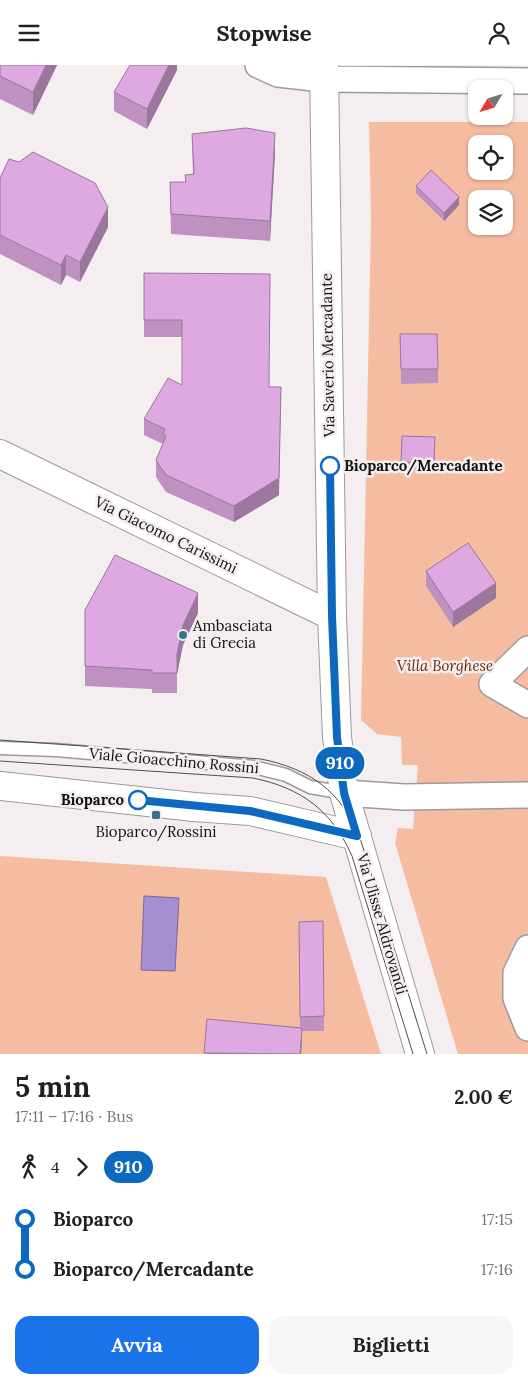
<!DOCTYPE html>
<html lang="it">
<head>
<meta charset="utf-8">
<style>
  body { margin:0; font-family:Lora,serif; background:#f6f6f6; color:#202124; height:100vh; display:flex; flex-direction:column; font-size:19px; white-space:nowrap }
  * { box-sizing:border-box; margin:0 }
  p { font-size:16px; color:#757577 }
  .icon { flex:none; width:28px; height:28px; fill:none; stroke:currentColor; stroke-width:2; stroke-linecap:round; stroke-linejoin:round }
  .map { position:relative; height:989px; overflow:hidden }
  .drawer { display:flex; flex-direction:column; background:#fff; flex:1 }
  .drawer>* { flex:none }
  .badge { padding:0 10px; border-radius:16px; font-size:18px; line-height:32px }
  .needle { width:32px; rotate:232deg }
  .controls { position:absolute; left:468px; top:15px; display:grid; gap:10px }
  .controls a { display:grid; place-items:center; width:45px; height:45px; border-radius:10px; background:#fff; box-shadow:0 1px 4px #0004; font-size:25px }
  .map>.badge { position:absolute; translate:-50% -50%; box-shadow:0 0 0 2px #fff }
  .legs { display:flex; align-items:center; gap:8px; height:55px; padding:0 15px; font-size:16px }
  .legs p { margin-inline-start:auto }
  .head { display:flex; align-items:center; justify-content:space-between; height:85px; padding:0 15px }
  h1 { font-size:28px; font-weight:700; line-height:38px }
  .cta { display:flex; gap:10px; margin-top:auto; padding:10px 15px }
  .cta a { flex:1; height:58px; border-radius:15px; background:#1a73e8; color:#fff; font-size:20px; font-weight:700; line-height:58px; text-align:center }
  .cta a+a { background:#f6f6f6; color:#202124 }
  ul { padding:0 15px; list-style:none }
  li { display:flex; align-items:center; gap:18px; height:50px; font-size:19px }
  li i { display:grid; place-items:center; width:8px; height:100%; margin:0 6px; background:currentColor }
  li i::after { content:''; width:12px; height:12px; margin:-6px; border:4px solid; border-radius:50%; background:#fff }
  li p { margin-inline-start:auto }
  li:first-child i { background:linear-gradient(#0000 50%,currentColor 0) }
  li:last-child i { background:linear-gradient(currentColor 50%,#0000 0) }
  header { display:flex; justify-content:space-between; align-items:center; height:65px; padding:0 15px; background:#fff; font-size:22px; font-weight:700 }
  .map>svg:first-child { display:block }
  .green { fill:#f6bca2; fill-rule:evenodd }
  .water { fill:#a490d0; stroke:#786a97 }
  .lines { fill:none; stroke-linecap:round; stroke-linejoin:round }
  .lane-casing { stroke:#9e999b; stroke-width:15 }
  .street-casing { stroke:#9e999b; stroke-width:28 }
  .secondary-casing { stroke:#9e999b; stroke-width:30 }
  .lane { stroke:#fff; stroke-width:12 }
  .street { stroke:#fff; stroke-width:25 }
  .secondary { stroke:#fff; stroke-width:28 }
  .tram { stroke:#4f4c4d; stroke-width:1 }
  .wall { fill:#bf91c1 }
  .shaded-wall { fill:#9b769d }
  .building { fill:#dea9e0; stroke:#9b769d }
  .line-1-casing { stroke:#fff; stroke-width:11 }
  .line-1 { stroke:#0c69bf; stroke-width:8 }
  .stop-1-dot { fill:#fff; stroke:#0c69bf; stroke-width:2.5 }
  .poi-dot { fill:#347688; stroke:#f4eef0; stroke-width:2 }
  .labels { text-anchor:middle; stroke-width:5; stroke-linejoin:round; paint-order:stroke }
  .street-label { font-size:15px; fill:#121011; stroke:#f4eef0 }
  .stop-label { font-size:15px; font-weight:bold; fill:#121011; stroke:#f4eef0; text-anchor:start }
  .poi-label { font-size:15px; fill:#121011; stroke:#f4eef0; text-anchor:start }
  .park-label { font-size:15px; font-style:italic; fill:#6a2b07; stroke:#f4eef0 }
</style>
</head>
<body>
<header><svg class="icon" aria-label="menu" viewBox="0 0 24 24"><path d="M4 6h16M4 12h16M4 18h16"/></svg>Stopwise<svg class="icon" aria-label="person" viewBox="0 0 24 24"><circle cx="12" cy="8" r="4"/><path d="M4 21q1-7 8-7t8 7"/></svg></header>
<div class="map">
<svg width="528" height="989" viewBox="0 0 528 989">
  <rect width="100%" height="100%" fill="#f4eef0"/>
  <!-- green -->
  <g class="green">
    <path d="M369 57H528V989H458L395 778 398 763 413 764 418 700H402L401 672 377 669 361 655 371 155ZM476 79H504V106H476ZM476 134H504V161H476Z"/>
    <polygon points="0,791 326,812 381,989 0,989"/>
  </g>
  <!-- water -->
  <polygon class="water" points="144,831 179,833 175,906 141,905"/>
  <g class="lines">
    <defs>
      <polyline id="lane" points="0,683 56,685 254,702 286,710 310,722 344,728"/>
      <g id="street">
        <polyline points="258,0 278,9 323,14 528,16"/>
        <polyline points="528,584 492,619 528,640"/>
        <polyline points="344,728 404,732 528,730"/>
        <polyline points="528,883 516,908 516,933 528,963"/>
      </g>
      <g id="secondary">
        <polyline points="324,0 332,551 337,672 344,728 420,989"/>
        <polyline points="0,389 332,551"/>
        <polyline points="0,721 194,742 250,746 357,771"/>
      </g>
    </defs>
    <!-- lane casing -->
    <use href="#lane" class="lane-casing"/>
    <!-- street casing -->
    <use href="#street" class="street-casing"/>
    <!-- secondary casing -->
    <use href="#secondary" class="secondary-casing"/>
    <!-- lane -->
    <use href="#lane" class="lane"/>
    <!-- street -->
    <use href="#street" class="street"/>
    <!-- secondary -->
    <use href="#secondary" class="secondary"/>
    <!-- tram -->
    <g class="tram">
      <path d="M0 675 261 694C310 704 341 726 360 773L427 989"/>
      <path d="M0 696 253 713C302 723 332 746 352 791L413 989"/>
    </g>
  </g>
  <!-- wall -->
  <g class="wall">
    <polygon points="0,0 57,0 33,50 0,34"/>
    <polygon points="177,0 177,5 147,64 114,46 114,27"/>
    <polygon points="192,69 275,88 270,176 171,169 170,117 185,117 185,110 193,109"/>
    <polygon points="0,113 108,162 80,217 66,210 61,220 0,189"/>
    <polygon points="416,121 459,140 444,156 416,128"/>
    <polygon points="144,208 269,322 279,430 234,457 166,427 156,412 156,395 163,379 144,370 144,354 182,320 182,272 144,272"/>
    <polygon points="400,269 438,304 438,318 401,319"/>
    <polygon points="402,371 435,372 434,406 401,405"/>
    <polygon points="426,506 496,533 453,562 426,521"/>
    <polygon points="85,545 198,548 183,580 177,609 177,628 152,628 152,624 85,621"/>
    <polygon points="323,856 324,966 302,966 301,989 204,989 207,954 300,963 299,857"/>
  </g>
  <!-- shaded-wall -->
  <g class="shaded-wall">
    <polygon points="46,0 57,0 33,50 33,27"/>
    <polygon points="169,0 177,0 177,5 147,64 147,44"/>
    <polygon points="275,68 275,88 270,176 270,156"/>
    <polygon points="459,132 459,140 444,156 444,148"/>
    <polygon points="108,142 108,162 80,217 80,197"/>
    <polygon points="66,190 66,210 61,220 61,200"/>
    <polygon points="281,322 279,430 234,457 234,441"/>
    <polygon points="496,518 496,533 453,562 453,547"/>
    <polygon points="198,528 198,548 183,580 177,609 177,589 183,560"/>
    <polygon points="302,963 302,977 301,989 300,989"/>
  </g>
  <!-- building -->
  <g class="building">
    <polygon points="0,0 46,0 33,27 0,11"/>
    <polygon points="130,0 169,0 147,44 114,27"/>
    <polygon points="246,63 275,68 270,156 171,149 170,117 186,117 185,110 194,109 192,69"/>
    <polygon points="33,87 95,118 108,142 80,197 66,190 61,200 0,170 0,113 9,94 19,97"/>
    <polygon points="431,105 459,132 444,148 416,121"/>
    <polygon points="144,208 270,209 269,322 281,322 279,413 234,441 166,410 156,395 166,371 163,369 165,364 144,354 168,313 182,320 182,255 144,255"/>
    <polygon points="400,269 437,269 438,304 401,304"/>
    <polygon points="402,371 435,372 434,398 401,397"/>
    <polygon points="468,478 496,518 453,547 426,506"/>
    <polygon points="115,490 198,528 183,560 177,589 177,608 152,608 152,605 85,601 85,545"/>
    <polygon points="323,856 324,951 300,952 299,857"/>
    <polygon points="207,954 302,963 300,989 204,988"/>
  </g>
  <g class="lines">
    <defs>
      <polyline id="line-1" points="138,735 250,746 357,771 344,728 337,672 332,551 330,401"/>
    </defs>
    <!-- line-1 casing -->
    <use href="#line-1" class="line-1-casing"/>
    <!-- line-1 -->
    <use href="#line-1" class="line-1"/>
  </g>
  <!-- markers -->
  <g class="stop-1-dot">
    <circle cx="330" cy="401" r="9"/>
    <circle cx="138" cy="735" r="9"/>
  </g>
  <g class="poi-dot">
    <circle cx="183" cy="570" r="5"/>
    <rect x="151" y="745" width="10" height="10" rx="2.5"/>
  </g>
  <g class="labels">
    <!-- street labels -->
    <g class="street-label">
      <text transform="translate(328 290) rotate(-91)" y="5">Via Saverio Mercadante</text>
      <text transform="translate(166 470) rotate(26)" y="5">Via Giacomo Carissimi</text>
      <text transform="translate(174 696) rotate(5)" y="5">Viale Gioacchino Rossini</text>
      <text transform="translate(382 859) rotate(74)" y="5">Via Ulisse Aldrovandi</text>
    </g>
    <!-- stop labels -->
    <g class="stop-label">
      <text x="344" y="406">Bioparco/Mercadante</text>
      <text x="124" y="740" text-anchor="end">Bioparco</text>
    </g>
    <!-- poi labels -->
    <g class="poi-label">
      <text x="193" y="566">Ambasciata<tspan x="193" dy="17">di Grecia</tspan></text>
      <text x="156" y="772" text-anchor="middle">Bioparco/Rossini</text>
    </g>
    <!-- park labels -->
    <g class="park-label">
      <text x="445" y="606">Villa Borghese</text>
    </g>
  </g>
</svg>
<div class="controls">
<a><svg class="needle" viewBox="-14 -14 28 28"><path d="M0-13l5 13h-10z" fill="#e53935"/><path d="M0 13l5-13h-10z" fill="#757577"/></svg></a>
<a><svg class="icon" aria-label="locate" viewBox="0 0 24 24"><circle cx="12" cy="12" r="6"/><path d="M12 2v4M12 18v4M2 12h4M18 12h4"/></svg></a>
<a><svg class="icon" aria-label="layers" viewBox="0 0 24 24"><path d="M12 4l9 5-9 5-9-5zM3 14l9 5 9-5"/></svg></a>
</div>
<b class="badge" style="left:340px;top:698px;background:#0c69bf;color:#fff">910</b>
</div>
<section class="drawer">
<div class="head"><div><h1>5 min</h1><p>17:11 – 17:16 · Bus</p></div><b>2.00 €</b></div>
<div class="legs"><svg class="icon" aria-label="walk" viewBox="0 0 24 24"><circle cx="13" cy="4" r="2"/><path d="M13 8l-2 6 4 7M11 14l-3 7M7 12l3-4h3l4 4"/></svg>4<svg class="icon" aria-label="forward" viewBox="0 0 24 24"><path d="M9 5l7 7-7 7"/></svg><b class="badge" style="background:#0c69bf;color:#fff">910</b></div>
<ul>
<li><i style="color:#0c69bf"></i><b>Bioparco</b><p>17:15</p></li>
<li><i style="color:#0c69bf"></i><b>Bioparco/Mercadante</b><p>17:16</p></li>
</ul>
<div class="cta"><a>Avvia</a><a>Biglietti</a></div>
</section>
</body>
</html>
